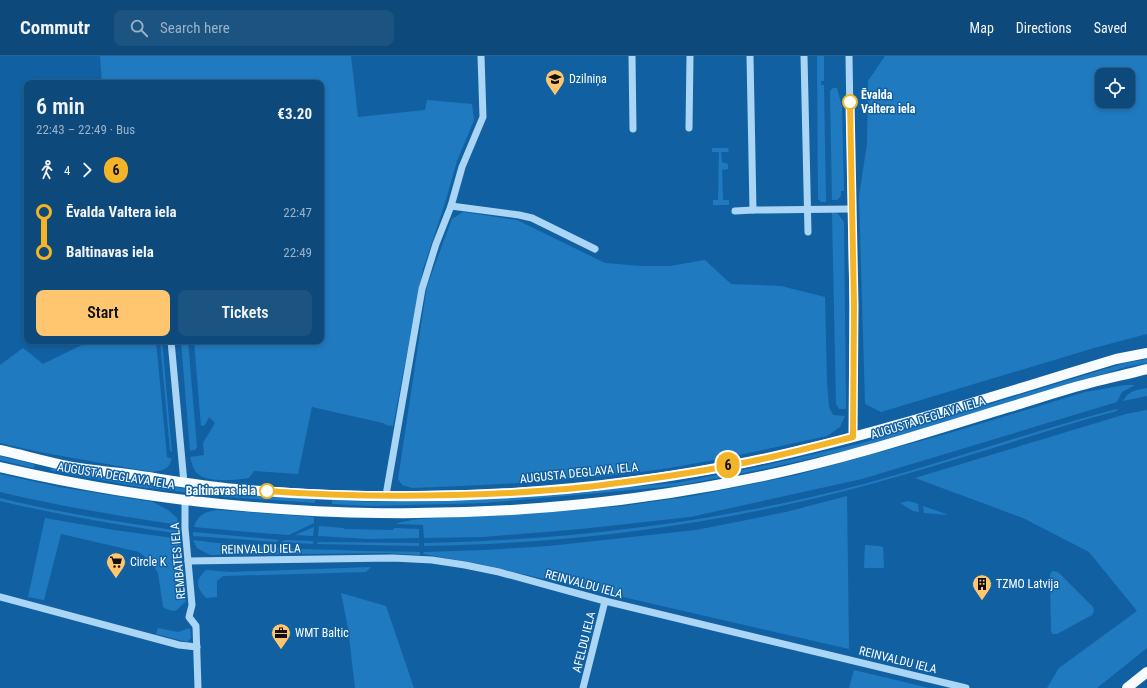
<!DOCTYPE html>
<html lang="en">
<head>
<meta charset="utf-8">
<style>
  body { margin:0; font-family:"Roboto Condensed",sans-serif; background:#1b5381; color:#f1f3f6; height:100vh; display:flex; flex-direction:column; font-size:15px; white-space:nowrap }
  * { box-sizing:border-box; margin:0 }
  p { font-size:13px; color:#9ab2c7 }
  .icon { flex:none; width:22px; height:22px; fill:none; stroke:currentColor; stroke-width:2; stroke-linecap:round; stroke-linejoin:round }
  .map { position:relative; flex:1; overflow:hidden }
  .drawer { position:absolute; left:24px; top:24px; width:300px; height:264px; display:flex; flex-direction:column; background:#0d497a; border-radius:8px; box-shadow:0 2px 6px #0003,0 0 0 1px #2d618b }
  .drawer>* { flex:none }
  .badge { padding:0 8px; border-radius:13px; font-size:14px; line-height:26px }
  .controls { position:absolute; left:1095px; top:12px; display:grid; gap:8px }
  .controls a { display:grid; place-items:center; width:40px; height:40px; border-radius:8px; background:#0d497a; box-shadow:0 2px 6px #0003,0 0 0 1px #2d618b; font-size:20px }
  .map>.badge { position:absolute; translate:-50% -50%; box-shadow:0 0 0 2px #fff }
  .legs { display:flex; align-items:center; gap:6px; height:44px; padding:0 12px; font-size:13px }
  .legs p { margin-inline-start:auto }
  .summary { display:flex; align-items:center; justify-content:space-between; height:68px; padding:0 12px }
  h1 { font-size:22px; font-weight:600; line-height:30px }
  .cta { display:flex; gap:8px; margin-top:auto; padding:8px 12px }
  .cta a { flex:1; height:46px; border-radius:8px; background:#ffc66f; color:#111; font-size:16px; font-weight:600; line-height:46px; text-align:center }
  .cta a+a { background:#1b5381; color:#f1f3f6 }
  ul { padding:0 12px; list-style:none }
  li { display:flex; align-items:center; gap:14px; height:40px; font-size:15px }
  li i { display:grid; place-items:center; width:6px; height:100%; margin:0 5px; background:currentColor }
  li i::after { content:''; width:10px; height:10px; margin:-5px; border:3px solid; border-radius:50%; background:#0d497a }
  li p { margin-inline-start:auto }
  li:first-child i { background:linear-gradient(#0000 50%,currentColor 0) }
  li:last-child i { background:linear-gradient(currentColor 50%,#0000 0) }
  header { display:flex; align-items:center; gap:24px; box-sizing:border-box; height:56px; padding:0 20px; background:#0d497a; border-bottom:1px solid #2d618b }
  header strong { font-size:19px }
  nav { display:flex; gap:22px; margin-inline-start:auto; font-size:14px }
  .search { width:280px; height:36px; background:#1b5381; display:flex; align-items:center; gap:10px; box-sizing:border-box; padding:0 14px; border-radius:8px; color:#9ab2c7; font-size:15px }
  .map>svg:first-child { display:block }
  .green { fill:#207ac0; fill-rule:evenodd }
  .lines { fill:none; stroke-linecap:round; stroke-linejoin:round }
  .minor { stroke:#abd5f5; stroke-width:7 }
  .major { stroke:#f9fcff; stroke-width:10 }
  .line-1-casing { stroke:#fff; stroke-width:9 }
  .line-1 { stroke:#f4b427; stroke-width:6 }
  .stop-1-dot { fill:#fff; stroke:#f4b427; stroke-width:2 }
  .labels { text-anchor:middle; stroke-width:3; stroke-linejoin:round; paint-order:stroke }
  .poi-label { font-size:12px; fill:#fff; stroke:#1161a2; text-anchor:start }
  .stop-label { font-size:12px; font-weight:bold; fill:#fff; stroke:#1161a2; text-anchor:start }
  .street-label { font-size:12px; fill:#fff; stroke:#1161a2 }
</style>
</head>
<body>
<header>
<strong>Commutr</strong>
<div class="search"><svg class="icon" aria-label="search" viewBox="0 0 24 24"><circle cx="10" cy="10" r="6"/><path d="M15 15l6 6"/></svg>Search here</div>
<nav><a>Map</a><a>Directions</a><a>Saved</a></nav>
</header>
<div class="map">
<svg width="1147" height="632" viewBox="0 0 1147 632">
  <rect width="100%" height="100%" fill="#1161a2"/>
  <!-- green -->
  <g class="green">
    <path d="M100 0H351L358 61 425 54 427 44 472 48 474 64 457 105 445 147 423 213 393 370 386 369 383 367 312 351 298 418 254 415 249 422C237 424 209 427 198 418 193 414 192 407 190 401L204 399 203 387 215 367 209 361 205 369 201 370 194 285H321V27H102Z"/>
    <polygon points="817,0 824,0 824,25 821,25 821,29 824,29 826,146 821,146 818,143"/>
    <path d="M885 0H1147V278L1094 292 881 356 865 348 859 140 867 88 868 25ZM1102 19H1128V45H1102Z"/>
    <polygon points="833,32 837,32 842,51 844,135 841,135 841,140 837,144 832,144 830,35"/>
    <polygon points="712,92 727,92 729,94 728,96 721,96 722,106 728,108 728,113 722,114 723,144 729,144 729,149 713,149 713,144 718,144 719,96 712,96"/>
    <path d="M463 156 517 164 605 207 641 210H670L705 204 731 228 781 230 825 241 827 326 829 351 833 359 845 360 840 371 827 380C763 394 698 409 633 417 559 426 486 429 412 432L402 429 398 423 427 230 452 163Z"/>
    <polygon points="832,156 838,158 844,166 846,353 839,353 836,348"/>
    <path d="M90 285H156L167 401 172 403C168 414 163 414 152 416L45 397 0 387V309L23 292 43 308Z"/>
    <polygon points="160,285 162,285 172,396 170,395"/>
    <polygon points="181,285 188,285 197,391 195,394 190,395"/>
    <polygon points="1147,303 1147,307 1126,311 858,392 764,413 676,430 485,447 372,450 332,448 332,444 373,446 485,443 676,427 762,410 858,388 1125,307"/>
    <polygon points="1125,329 1135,329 1122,336 1117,346 862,423 690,461 581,473 483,481 424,482 423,469 398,468 397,467 417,463 535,457 623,450 693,440 797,419 953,376 1085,336"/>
    <path d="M1147 332V340L1123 345C1128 335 1136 334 1147 332Z"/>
    <path d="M1117 353V355L1087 363C987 393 887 427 785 449 667 475 546 488 424 490V487C573 484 720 466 864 428 949 405 1032 375 1117 353Z"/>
    <polygon points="1147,354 1147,592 1097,632 1047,632 1059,612 1137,555 1089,496 1023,462 915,422 1126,358"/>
    <polygon points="0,400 33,408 35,410 33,412 0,404"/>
    <polygon points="53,412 141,427 227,438 315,443 315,447 227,441 140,431 52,415 50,413"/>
    <path d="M0 418 59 431 153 446 168 454 177 462 179 469C119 460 59 450 0 436Z"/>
    <polygon points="847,440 849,593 476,507 423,498 424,496 485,494 549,490 696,474 786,456"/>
    <path d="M0 442C59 457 119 466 180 475V478C119 469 60 459 0 445Z"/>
    <polygon points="909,445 918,448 919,456 913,455 900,447"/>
    <polygon points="923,450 946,458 948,459 924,457"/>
    <path d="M217 454 314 461V467L289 479 248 476 194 471C198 458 205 456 217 454Z"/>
    <path d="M45 462 114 474 180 483 186 545C176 555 176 558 163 551L158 517 150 505 139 496 61 478 44 544 28 541Z"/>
    <polygon points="319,470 343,472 344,473 393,474 394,472 419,473 419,482 369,483 318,480"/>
    <polygon points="314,471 313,480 295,479"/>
    <polygon points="193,476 280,484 276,486 193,480"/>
    <path d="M193 484C268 494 344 494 420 496V499L387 497 210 499 197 492Z"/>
    <polygon points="285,484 313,485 313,488 281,486"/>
    <polygon points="318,486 419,487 419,490 317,488"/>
    <polygon points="865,489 879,490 883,491 884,512 864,512"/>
    <path d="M371 511 366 516 223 520 217 525V541L206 542C196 531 195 524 206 514L230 516Z"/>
    <polygon points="1054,515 1058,516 1093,551 1094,555 1092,559 1057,578 1052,578 1051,575 1050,520 1051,516"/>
    <polygon points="341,537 386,550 414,632 355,632 348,572"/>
    <polygon points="158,572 178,576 190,572 191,582 187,586 156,578"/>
    <polygon points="854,614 929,632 849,632"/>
  </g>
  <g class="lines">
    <!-- minor -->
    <g class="minor">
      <polyline points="632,0 633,73"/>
      <polyline points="750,0 753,154 851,153"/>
      <polyline points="804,0 808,176"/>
      <polyline points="849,0 853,249 853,381"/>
      <polyline points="689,72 690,0"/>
      <polyline points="451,150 519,159 532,162 595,193"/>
      <polyline points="735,155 753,154"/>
      <polyline points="171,285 184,427"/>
      <polyline points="386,439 422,233 436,188 451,150 462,111 483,61 481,0"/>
      <polyline points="185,445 185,472 192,549 189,561 196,570 198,632"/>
      <polyline points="188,505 393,502 432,504 465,509 499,516 605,545 966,632"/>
      <polyline points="0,541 179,589 197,591"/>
      <polyline points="583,632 605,545"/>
    </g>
    <!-- major -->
    <g class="major">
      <path d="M0 394C22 399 44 405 67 410 89 414 112 416 135 419 168 424 202 430 236 433 408 448 584 440 753 405 876 379 996 339 1116 303L1147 297"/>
      <path d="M0 411C249 469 512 473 763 420 845 403 925 377 1006 352 1034 344 1062 334 1090 327 1109 322 1128 318 1147 313"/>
      <polyline points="1127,632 1147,616"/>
    </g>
  </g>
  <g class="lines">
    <defs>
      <path id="line-1" d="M267 435C347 441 428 441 508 437 542 435 577 433 610 428 658 422 706 415 753 405 787 398 820 389 853 381L854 249 850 46"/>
    </defs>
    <!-- line-1 casing -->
    <use href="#line-1" class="line-1-casing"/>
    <!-- line-1 -->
    <use href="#line-1" class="line-1"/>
  </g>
  <!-- icons -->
  <defs>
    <symbol id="school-pin" viewBox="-11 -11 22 30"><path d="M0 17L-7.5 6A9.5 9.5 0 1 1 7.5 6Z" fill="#ffc66f" stroke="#1161a2"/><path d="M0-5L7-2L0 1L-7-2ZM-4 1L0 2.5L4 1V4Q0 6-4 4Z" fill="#111"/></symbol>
    <symbol id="supermarket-pin" viewBox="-11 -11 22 30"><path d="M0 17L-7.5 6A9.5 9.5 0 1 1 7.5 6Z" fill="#ffc66f" stroke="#1161a2"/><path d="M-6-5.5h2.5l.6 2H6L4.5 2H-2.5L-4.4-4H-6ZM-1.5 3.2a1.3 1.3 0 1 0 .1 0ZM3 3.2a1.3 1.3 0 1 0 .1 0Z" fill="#111"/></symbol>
    <symbol id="building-pin" viewBox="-11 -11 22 30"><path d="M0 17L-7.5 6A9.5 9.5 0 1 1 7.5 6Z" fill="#ffc66f" stroke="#1161a2"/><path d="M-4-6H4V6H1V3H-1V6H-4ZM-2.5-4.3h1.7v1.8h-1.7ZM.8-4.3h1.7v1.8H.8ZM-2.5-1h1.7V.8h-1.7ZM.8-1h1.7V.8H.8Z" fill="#111"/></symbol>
    <symbol id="office-pin" viewBox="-11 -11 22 30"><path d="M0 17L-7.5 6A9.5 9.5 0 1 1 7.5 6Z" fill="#ffc66f" stroke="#1161a2"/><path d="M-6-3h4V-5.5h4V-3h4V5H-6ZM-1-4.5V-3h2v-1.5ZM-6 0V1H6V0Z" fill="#111"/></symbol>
  </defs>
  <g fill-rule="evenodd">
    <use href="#school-pin" x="544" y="12" width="22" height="30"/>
    <use href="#supermarket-pin" x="105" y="495" width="22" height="30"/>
    <use href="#building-pin" x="971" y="517" width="22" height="30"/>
    <use href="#office-pin" x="270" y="566" width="22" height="30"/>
  </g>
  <!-- markers -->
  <g class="stop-1-dot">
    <circle cx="850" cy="46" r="7"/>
    <circle cx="267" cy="435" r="7"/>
  </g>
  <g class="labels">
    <!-- poi labels -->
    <g class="poi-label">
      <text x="569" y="27">Dzilniņa</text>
      <text x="130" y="510">Circle K</text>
      <text x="996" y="532">TZMO Latvija</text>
      <text x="295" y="581">WMT Baltic</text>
    </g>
    <!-- stop labels -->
    <g class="stop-label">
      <text x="861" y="43">Ēvalda<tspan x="861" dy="14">Valtera iela</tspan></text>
      <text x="256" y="439" text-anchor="end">Baltinavas iela</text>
    </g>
    <!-- street labels -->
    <g class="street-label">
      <text transform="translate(928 362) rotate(-17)" y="4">AUGUSTA DEGLAVA IELA</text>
      <text transform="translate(579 417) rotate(-6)" y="4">AUGUSTA DEGLAVA IELA</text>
      <text transform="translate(116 420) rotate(9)" y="4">AUGUSTA DEGLAVA IELA</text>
      <text transform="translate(261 493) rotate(-1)" y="4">REINVALDU IELA</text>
      <text transform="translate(178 505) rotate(-95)" y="4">REMBATES IELA</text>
      <text transform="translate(584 528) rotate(15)" y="4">REINVALDU IELA</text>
      <text transform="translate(584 586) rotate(-76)" y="4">AFELDU IELA</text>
      <text transform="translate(898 604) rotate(14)" y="4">REINVALDU IELA</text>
    </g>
  </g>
</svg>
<div class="controls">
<a><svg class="icon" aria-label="locate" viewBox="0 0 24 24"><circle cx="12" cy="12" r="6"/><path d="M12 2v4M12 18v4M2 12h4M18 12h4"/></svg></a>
</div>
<b class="badge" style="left:728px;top:409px;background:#f4b427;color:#111">6</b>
<section class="drawer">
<div class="summary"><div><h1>6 min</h1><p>22:43 – 22:49 · Bus</p></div><b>€3.20</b></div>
<div class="legs"><svg class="icon" aria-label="walk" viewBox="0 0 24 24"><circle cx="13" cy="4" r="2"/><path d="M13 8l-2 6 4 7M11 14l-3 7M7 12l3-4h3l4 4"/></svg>4<svg class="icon" aria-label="forward" viewBox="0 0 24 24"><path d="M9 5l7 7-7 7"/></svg><b class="badge" style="background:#f4b427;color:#111">6</b></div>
<ul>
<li><i style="color:#f4b427"></i><b>Ēvalda Valtera iela</b><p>22:47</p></li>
<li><i style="color:#f4b427"></i><b>Baltinavas iela</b><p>22:49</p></li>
</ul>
<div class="cta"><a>Start</a><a>Tickets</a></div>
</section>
</div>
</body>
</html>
